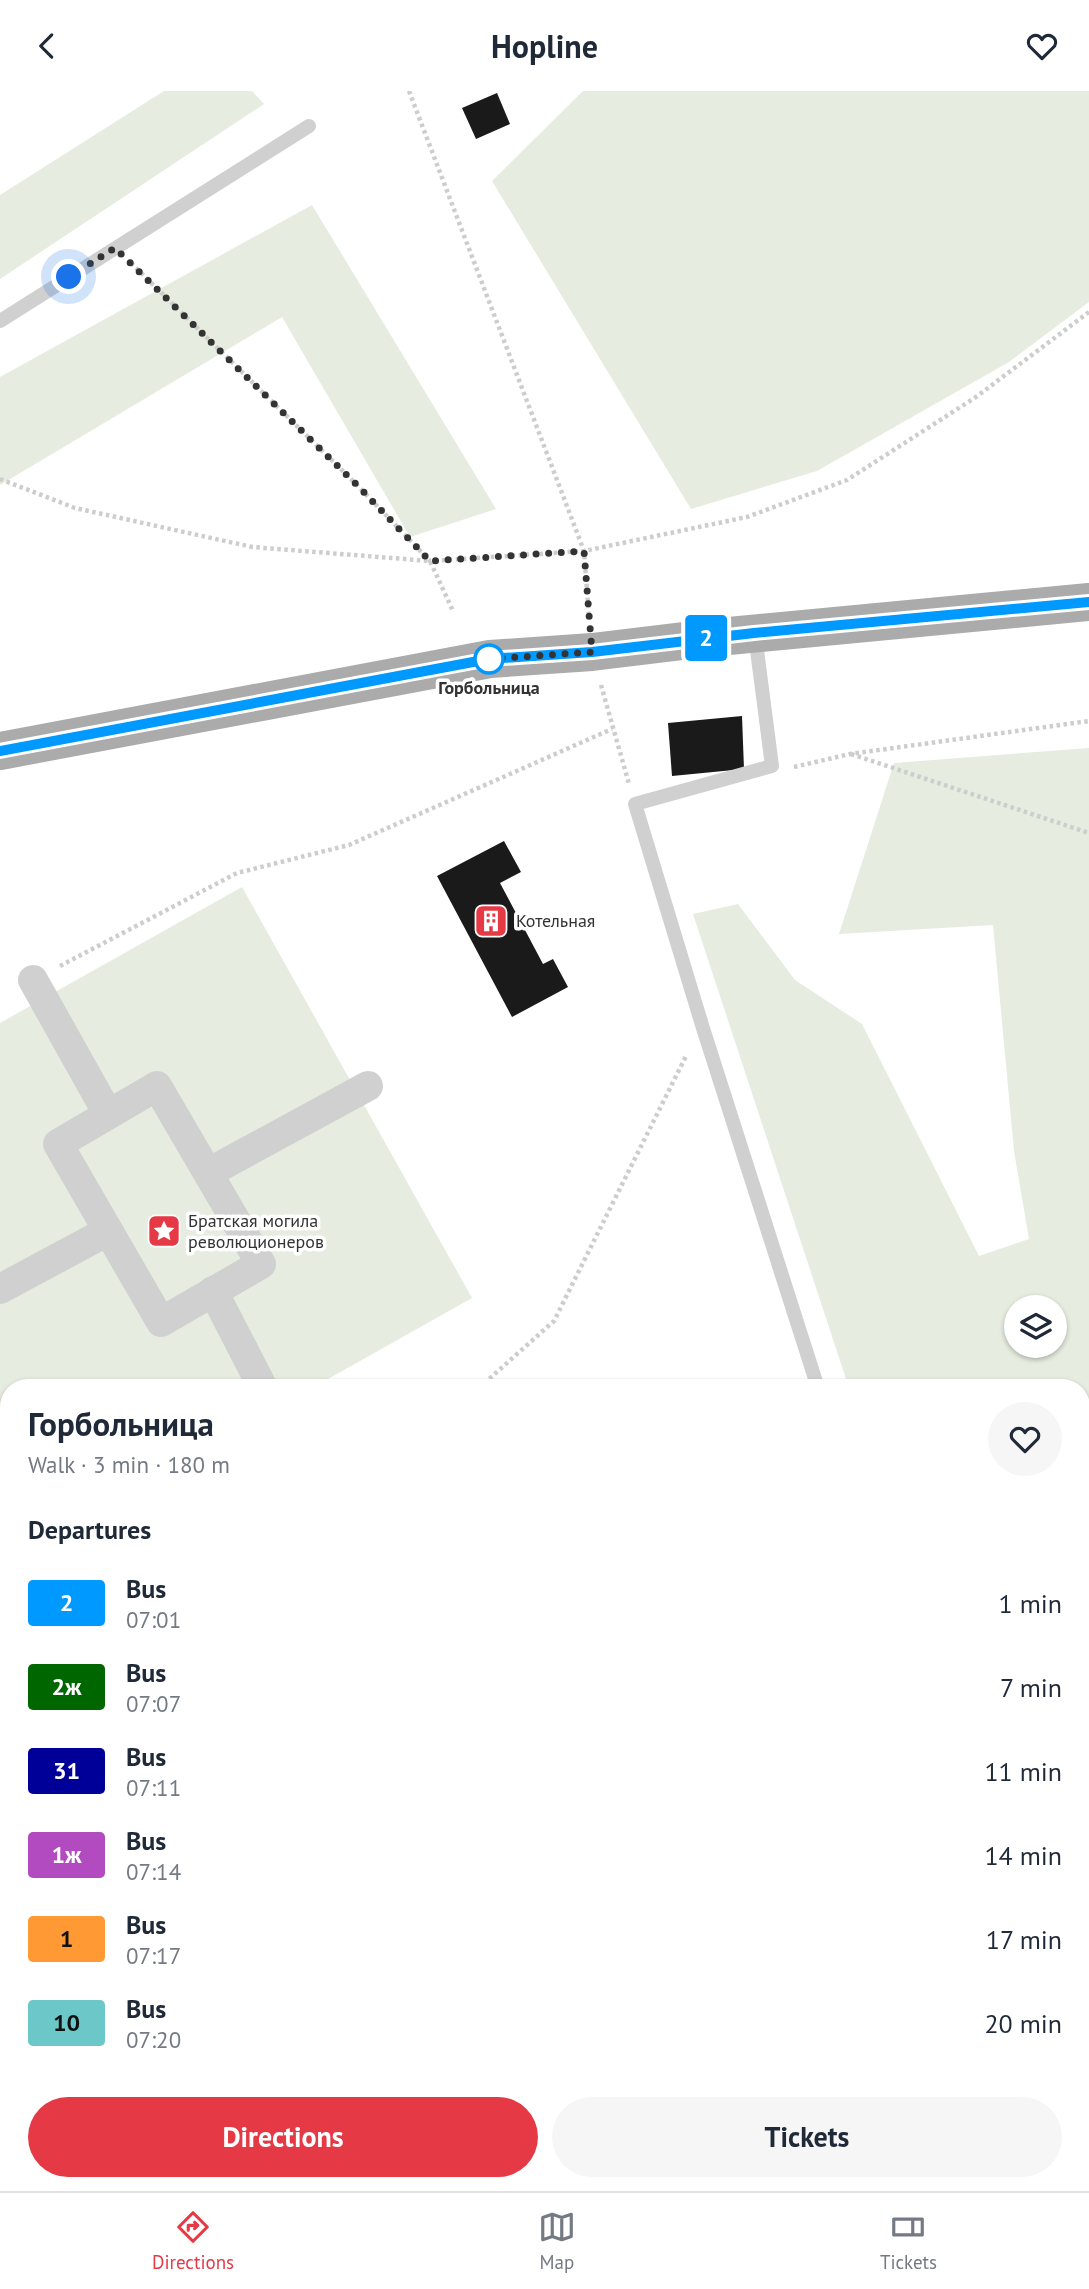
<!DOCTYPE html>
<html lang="en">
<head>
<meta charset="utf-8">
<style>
  body { margin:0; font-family:"PT Sans",sans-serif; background:#f6f6f7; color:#1f2937; height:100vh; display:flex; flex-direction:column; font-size:26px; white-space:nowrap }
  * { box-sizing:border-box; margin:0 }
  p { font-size:23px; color:#747a83 }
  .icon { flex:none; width:38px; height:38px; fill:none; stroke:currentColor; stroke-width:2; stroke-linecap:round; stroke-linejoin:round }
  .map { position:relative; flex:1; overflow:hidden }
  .details { position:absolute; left:0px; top:1288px; width:1090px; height:812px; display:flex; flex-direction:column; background:#fff; border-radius:28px 28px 0 0; box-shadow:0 2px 5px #0004 }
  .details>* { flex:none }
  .badge { padding:0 14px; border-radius:5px; font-size:24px; line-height:46px }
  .controls { position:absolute; left:1004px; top:1204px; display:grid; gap:14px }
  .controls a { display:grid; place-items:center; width:63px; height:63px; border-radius:50%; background:#fff; box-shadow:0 2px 5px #0004; font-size:35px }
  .you { position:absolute; width:35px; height:35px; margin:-18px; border:5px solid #fff; border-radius:50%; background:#1a73e8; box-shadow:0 0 0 10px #1a73e833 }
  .map>.badge { position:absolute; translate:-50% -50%; box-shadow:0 0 0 4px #fff }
  h2 { padding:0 28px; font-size:26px; line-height:63px }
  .round { display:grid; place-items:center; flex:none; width:74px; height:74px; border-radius:37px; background:#f6f6f7 }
  .summary { display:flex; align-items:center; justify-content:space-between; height:119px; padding:0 28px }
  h1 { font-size:33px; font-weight:700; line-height:52px }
  .button { display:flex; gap:14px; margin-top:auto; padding:14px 28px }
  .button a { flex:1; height:80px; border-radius:42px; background:#e63946; color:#fff; font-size:28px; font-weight:700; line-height:80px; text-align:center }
  .button a+a { background:#f6f6f7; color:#1f2937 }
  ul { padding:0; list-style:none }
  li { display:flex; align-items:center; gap:21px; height:84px; padding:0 28px }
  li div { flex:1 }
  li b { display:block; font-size:26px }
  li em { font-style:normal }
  li .badge { min-width:77px; font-weight:700; text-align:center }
  header { display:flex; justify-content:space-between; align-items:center; height:91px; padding:0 28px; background:#fff; font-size:32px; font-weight:700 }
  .menu { display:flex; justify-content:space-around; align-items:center; height:98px; border-top:2px solid #e0e1e3; background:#fff; font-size:19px; color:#747a83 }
  .menu a { display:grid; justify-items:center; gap:4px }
  .menu .active { color:#e63946 }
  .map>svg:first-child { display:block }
  .green { fill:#e6ecdf; fill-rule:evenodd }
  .building { fill:#1a1a1a }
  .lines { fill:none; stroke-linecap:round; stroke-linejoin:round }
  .path { stroke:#cdcdcd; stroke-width:4.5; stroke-dasharray:3.5 3.5; stroke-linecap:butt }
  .lane { stroke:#d0d0d0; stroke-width:14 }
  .street { stroke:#d0d0d0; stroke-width:30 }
  .primary { stroke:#ababab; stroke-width:38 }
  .line-casing { stroke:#fff; stroke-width:16 }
  .line { stroke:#09f; stroke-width:10 }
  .walk { stroke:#333; stroke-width:7; stroke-dasharray:0 12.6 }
  .stop-dot { fill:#fff; stroke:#09f; stroke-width:3.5 }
  .labels { text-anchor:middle; stroke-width:7; stroke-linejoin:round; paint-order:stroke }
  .stop-label { font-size:18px; font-weight:bold; fill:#333; stroke:#fff }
  .poi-label { font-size:18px; fill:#333; stroke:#fff; text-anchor:start }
</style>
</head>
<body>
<header><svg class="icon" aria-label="back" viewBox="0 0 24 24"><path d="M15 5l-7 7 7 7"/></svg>Hopline<svg class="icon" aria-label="heart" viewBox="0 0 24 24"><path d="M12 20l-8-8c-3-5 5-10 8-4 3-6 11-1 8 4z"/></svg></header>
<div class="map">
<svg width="1089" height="2100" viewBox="0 0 1089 2100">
  <rect width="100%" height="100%" fill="#fff"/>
  <!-- green -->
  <g class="green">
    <polygon points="164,0 252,0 264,13 0,188 0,104"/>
    <polygon points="583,0 1089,0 1089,211 1009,271 817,380 691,418 492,90"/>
    <polygon points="312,114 496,418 410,446 282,226 0,394 0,286"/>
    <path d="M1089 657V1936L1082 1933V1297H849L693 823 738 813 795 889 862 933 979 1165 1029 1148 1014 1060 993 834 839 843 894 672ZM1017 1216H1055V1255H1017Z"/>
    <polygon points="242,796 472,1207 312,1297 9,1297 9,1331 0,1315 0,932"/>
  </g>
  <!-- building -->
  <g class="building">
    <polygon points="497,2 510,33 476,48 462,17"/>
    <polygon points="742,625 744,678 672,685 668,632"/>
    <polygon points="504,750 521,781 500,792 543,873 553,868 568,896 512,926 437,785"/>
    <polygon points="0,1565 9,1582 9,1612 0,1617"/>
    <polygon points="9,2014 9,2085 0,2090 0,2020"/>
    <polygon points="961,2091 991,2091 973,2100 965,2100"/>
  </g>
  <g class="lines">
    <!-- path -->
    <g class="path">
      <polyline points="409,0 584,460 589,527"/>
      <polyline points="131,172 356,393 430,470 584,460 747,426 847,389 976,306 1089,221"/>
      <polyline points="0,388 75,417 252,456 430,470 453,520"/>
      <polyline points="601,594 629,693"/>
      <polyline points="851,663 1089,742"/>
      <polyline points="794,676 850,663 1089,630"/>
      <polyline points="60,875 237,782 349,754 612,638"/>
      <polyline points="479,1297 554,1230 687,963"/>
      <polyline points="0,1765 9,1762"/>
      <polyline points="1082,1971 1083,1973"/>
      <polyline points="283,2091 286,2100"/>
    </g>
    <!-- lane -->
    <g class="lane">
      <polyline points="0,230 309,35"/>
      <polyline points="755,544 772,675 635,713 702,934 818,1297"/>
      <polyline points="0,1321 9,1337"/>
      <polyline points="0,1499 9,1494"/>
      <polyline points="1082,1559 1089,1558"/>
      <polyline points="0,1673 9,1668"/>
    </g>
    <!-- street -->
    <g class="street">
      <polyline points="33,889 108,1023"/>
      <polygon points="157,995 261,1173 161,1231 58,1053"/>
      <polyline points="208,1082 368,995"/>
      <polyline points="0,1198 108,1140"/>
      <polyline points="213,1200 263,1297"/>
      <polyline points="940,2091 944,2100"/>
      <polyline points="671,2100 690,2091"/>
    </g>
    <!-- primary -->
    <polyline class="primary" points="0,660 490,568 592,561 708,547 1089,511"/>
  </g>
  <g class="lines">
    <defs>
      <polyline id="line" points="0,660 489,568 592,561 754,542 1089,511"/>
    </defs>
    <!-- line casing -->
    <use href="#line" class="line-casing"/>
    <!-- line -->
    <use href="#line" class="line"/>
    <!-- walk -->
    <polyline class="walk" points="69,186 115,157 356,393 430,470 584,460 592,561 489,568"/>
  </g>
  <!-- icons -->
  <defs>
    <symbol id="building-square" viewBox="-11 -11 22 22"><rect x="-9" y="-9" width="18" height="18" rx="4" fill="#e63946" stroke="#fff"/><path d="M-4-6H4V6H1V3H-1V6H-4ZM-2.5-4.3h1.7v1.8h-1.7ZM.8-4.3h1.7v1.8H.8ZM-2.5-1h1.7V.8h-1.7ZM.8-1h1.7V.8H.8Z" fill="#fff"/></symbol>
    <symbol id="sight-square" viewBox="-11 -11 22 22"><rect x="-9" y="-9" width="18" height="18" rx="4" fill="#e63946" stroke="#fff"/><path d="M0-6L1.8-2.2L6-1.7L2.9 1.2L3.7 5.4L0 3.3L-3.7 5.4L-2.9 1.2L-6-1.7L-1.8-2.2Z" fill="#fff"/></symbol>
  </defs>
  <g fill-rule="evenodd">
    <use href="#building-square" x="472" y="811" width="38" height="38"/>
    <use href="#sight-square" x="145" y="1121" width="38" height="38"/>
  </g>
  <!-- markers -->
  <circle class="stop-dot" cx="489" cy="568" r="14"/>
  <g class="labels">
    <!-- stop labels -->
    <g class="stop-label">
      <text x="489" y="603">Горбольница</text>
    </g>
    <!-- poi labels -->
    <g class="poi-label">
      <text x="516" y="836">Котельная</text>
      <text x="188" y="1136">Братская могила<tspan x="188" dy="21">революционеров</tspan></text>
    </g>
  </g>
</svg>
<div class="controls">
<a><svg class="icon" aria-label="layers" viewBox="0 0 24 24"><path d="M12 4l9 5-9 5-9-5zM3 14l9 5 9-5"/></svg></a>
</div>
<div class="you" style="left:69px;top:186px"></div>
<b class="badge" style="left:706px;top:547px;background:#09f;color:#fff">2</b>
<section class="details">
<div class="summary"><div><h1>Горбольница</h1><p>Walk · 3 min · 180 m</p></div><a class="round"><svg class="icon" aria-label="heart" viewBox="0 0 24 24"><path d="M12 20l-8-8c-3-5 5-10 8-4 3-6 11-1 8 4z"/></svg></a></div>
<h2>Departures</h2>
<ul>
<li><span class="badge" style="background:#09f;color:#fff">2</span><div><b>Bus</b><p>07:01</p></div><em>1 min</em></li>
<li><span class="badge" style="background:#060;color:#fff">2ж</span><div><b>Bus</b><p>07:07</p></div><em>7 min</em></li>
<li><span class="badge" style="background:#009;color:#fff">31</span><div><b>Bus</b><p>07:11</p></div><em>11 min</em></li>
<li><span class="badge" style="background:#b24bc0;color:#fff">1ж</span><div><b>Bus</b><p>07:14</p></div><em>14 min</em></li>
<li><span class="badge" style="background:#f93;color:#111">1</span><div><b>Bus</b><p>07:17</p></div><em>17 min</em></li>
<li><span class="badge" style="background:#6cc8c8;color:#111">10</span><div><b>Bus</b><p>07:20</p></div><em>20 min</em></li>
</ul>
<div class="button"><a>Directions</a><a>Tickets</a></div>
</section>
</div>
<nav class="menu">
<a class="active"><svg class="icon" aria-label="directions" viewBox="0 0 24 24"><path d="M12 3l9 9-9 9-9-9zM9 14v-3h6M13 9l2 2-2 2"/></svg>Directions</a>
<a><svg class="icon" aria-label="map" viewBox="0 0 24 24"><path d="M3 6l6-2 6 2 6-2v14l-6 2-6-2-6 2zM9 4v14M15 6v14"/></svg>Map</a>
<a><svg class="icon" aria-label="tickets" viewBox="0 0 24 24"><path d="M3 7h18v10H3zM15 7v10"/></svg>Tickets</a>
</nav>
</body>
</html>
